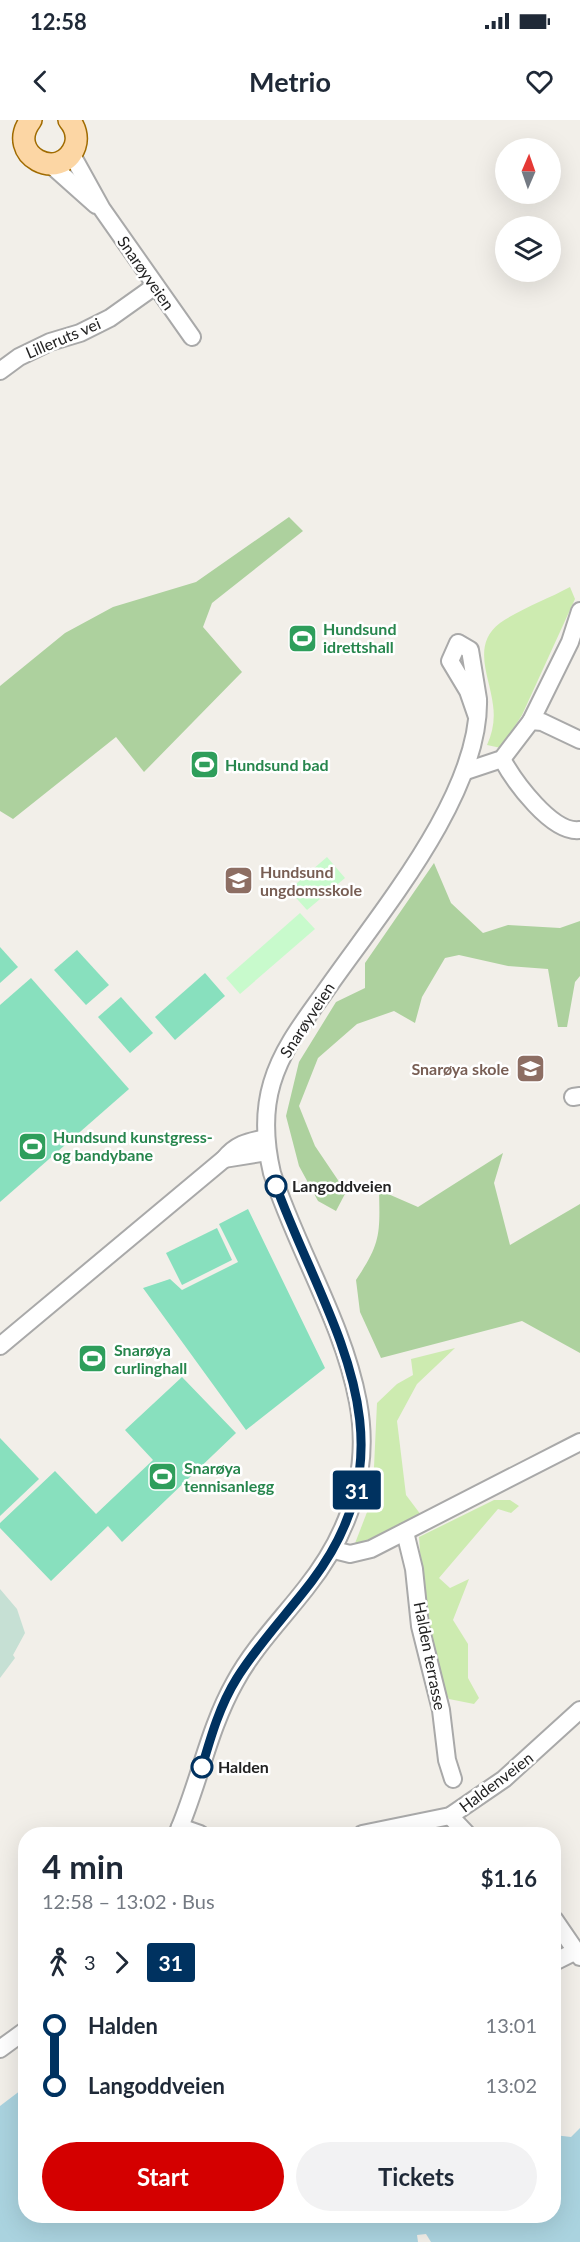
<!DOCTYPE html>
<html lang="en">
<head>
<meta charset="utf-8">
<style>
  body { margin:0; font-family:Lato,sans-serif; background:#f2f2f3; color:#1f2937; height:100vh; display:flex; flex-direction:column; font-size:22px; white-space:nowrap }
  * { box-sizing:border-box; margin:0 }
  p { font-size:20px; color:#747a83 }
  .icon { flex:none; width:33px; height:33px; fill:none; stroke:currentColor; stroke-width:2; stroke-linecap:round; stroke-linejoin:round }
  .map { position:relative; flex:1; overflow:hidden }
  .sheet { position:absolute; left:18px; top:1707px; width:543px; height:396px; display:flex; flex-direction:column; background:#fff; border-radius:24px; box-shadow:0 6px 24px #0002 }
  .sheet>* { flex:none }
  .badge { padding:0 12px; border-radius:4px; font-size:21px; line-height:39px }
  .needle { width:39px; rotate:2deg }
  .fabs { position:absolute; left:495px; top:18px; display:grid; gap:12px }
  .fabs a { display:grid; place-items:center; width:66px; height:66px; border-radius:50%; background:#fff; box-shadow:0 6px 24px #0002; font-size:30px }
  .map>.badge { position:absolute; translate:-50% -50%; box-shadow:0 0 0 3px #fff }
  .legs { display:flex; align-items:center; gap:9px; height:66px; padding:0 24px; font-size:20px }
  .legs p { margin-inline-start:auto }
  .head { display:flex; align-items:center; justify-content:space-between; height:102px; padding:0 24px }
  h1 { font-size:33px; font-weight:700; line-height:45px }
  .button { display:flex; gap:12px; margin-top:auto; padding:12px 24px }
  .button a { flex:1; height:69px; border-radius:36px; background:#d40000; color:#fff; font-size:24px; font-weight:700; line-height:69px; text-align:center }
  .button a+a { background:#f2f2f3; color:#1f2937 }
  ul { padding:0 24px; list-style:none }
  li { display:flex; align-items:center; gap:21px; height:60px; font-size:22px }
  li i { display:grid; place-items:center; width:9px; height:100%; margin:0 8px; background:currentColor }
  li i::after { content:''; width:15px; height:15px; margin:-8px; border:4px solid; border-radius:50%; background:#fff }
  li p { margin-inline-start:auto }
  li:first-child i { background:linear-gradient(#0000 50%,currentColor 0) }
  li:last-child i { background:linear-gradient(currentColor 50%,#0000 0) }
  .status { display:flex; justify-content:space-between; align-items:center; height:42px; padding:0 30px; background:#fff; direction:ltr }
  .status svg { height:16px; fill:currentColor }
  header { display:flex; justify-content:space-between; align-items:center; height:78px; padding:0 24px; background:#fff; font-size:27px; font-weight:700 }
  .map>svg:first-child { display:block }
  .grass { fill:#cdebb0 }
  .forest { fill:#add19e }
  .wetland { fill:#c6e0d4 }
  .park { fill:#c8facc }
  .pitch { fill:#88e0be }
  .water { fill:#aad3df }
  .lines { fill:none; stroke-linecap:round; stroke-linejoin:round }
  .minor-casing { stroke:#a9a9a9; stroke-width:20 }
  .major-casing { stroke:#a06b00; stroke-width:24 }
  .minor { stroke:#fff; stroke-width:16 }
  .major { stroke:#fcd6a4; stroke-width:21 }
  .line-1-casing { stroke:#fff; stroke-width:14 }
  .line-1 { stroke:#003260; stroke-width:9 }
  .stop-1-dot { fill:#fff; stroke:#003260; stroke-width:3 }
  .labels { text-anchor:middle; stroke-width:5; stroke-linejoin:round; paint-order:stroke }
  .street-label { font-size:16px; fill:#222; stroke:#fff }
  .leisure-label { font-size:16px; font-weight:bold; fill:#27864d; stroke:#fff; text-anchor:start }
  .education-label { font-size:16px; font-weight:bold; fill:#785e54; stroke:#fff; text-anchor:start }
  .stop-label { font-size:16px; font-weight:bold; fill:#222; stroke:#fff; text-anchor:start }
</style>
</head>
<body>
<div class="status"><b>12:58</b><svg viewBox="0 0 49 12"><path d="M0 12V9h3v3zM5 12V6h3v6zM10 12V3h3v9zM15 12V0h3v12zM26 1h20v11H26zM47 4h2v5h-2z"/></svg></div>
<header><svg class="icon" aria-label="back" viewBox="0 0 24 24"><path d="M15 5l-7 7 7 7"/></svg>Metrio<svg class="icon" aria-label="heart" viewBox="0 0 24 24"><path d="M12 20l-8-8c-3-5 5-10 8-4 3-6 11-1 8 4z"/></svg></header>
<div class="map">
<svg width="580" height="2122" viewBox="0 0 580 2122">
  <rect width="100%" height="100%" fill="#f2efe9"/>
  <!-- grass -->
  <g class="grass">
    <path d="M570 467 575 479 522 595 501 628 487 625C493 612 495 599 493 585 490 557 471 525 500 503 520 489 548 479 570 467Z"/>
    <polygon points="455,1228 417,1264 397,1301 406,1375 421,1395 354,1426 369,1387 374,1347 377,1283 397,1264 413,1255 411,1239"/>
    <path d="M494 1380H510L519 1386 511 1393 498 1389 439 1458 450 1468 469 1459 453 1500 468 1524V1558L479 1578 474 1584 449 1579C424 1529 423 1472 419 1417Z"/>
  </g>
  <!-- forest -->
  <g class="forest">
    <polygon points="289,397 303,411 212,483 203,507 242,552 144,652 116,617 13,699 0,691 0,566 65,513 113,487 196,462"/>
    <polygon points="434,743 451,783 483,813 508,805 560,808 580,801 580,856 575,862 567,907 558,907 548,849 508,846 459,835 445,838 422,877 415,903 394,891 357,904 318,938 299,986 315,1026 346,1072 336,1091 318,1081 299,1046 286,996 299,942 336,882 365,868 365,843"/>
    <path d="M503 1033 494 1063 510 1125 580 1084V1233L522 1201 381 1238 360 1192 356 1160C381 1123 380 1114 379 1070L418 1087Z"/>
  </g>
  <!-- wetland -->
  <polygon class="wetland" points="0,1469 17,1489 25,1513 13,1535 15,1538 0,1558"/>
  <!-- park -->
  <g class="park">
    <polygon points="327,737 345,758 307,790 289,770"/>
    <polygon points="300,793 315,809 240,874 226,858"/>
  </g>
  <!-- pitch -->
  <g class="pitch">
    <polygon points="0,827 18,847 0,863"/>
    <polygon points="77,830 109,865 86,885 54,850"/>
    <polygon points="205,853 225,876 175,920 155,897"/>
    <polygon points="31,858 129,969 0,1082 0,885"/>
    <polygon points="121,877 153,913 130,933 98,897"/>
    <polygon points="248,1089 325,1248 246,1310 143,1168 170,1159 182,1170 238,1142 219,1104"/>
    <polygon points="217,1108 232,1140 182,1165 166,1133"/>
    <polygon points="182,1257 236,1313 122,1422 108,1406 51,1461 0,1408 0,1403 55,1351 96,1394 153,1340 125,1310"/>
    <polygon points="0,1318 39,1359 0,1396"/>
  </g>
  <!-- water -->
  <polygon class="water" points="25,1967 26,2096 554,2096 554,2015 571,2017 580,2008 580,2122 431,2122 426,2114 417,2115 418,2122 0,2122 0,1986"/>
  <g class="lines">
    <defs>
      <g id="minor">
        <polyline points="71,33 102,89 192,217"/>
        <polyline points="50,44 96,85"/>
        <polyline points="0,251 19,237 50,222 80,213 110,198 155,166"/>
        <polyline points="531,601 570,522 580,491"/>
        <path d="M502 639C514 661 552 714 580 710"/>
        <polyline points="466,651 502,639 531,601 542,602 580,620"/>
        <polyline points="573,977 580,976"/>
        <polyline points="224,1039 267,1032"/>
        <path d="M0 1226 224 1039C236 1024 247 1022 266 1018"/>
        <polyline points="405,1412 414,1449 420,1506 441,1590 447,1640 453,1659"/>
        <polyline points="334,1430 350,1434 371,1429 580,1322"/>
        <polyline points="450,1696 467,1714"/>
        <polyline points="180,1707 200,1714"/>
        <path d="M177 1714C199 1664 208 1610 235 1562 254 1527 282 1499 306 1468 349 1414 371 1351 358 1282 343 1202 297 1130 272 1053 265 1023 263 993 272 963 282 929 304 901 324 873 378 795 481 675 478 579L470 530 458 523 450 541 468 571 477 597"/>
        <polyline points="362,1714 450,1696 504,1659 580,1590"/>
        <polyline points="554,1799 580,1837"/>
        <polyline points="554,1842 576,1831"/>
        <polyline points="0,1929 26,1910"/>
      </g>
      <path id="major" d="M31 0C4 35 61 64 75 26 78 17 75 7 69 0"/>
    </defs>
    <!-- minor casing -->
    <use href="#minor" class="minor-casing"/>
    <!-- major casing -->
    <use href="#major" class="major-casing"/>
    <!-- minor -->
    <use href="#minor" class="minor"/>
    <!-- major -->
    <use href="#major" class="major"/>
  </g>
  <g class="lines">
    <defs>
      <path id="line-1" d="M202 1647C211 1616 220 1585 237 1558 259 1523 287 1494 312 1461 418 1320 327 1204 276 1066"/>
    </defs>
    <!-- line-1 casing -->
    <use href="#line-1" class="line-1-casing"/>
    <!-- line-1 -->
    <use href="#line-1" class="line-1"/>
  </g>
  <!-- icons -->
  <defs>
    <symbol id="stadium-square" viewBox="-11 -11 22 22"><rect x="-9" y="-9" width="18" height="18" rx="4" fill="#2e9e5b" stroke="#fff"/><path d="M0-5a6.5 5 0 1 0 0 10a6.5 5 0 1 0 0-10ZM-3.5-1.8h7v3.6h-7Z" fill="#fff"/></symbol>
    <symbol id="school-square" viewBox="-11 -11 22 22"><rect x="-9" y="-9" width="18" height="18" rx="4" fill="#8d6e63" stroke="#fff"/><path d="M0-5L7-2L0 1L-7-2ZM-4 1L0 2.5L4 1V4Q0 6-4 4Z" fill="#fff"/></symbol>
  </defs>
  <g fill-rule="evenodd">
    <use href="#stadium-square" x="286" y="502" width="33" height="33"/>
    <use href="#stadium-square" x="188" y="628" width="33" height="33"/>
    <use href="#school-square" x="222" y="744" width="33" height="33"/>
    <use href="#school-square" x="514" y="932" width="33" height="33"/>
    <use href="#stadium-square" x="16" y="1010" width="33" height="33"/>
    <use href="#stadium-square" x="76" y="1222" width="33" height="33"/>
    <use href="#stadium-square" x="146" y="1340" width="33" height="33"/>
  </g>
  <!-- markers -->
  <g class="stop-1-dot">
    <circle cx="276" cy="1066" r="10"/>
    <circle cx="202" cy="1647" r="10"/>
  </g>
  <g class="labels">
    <!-- street labels -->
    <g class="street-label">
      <text transform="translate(146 153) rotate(55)" y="6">Snarøyveien</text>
      <text transform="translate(63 218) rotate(-23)" y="6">Lilleruts vei</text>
      <text transform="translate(307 900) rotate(-57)" y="6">Snarøyveien</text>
      <text transform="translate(430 1536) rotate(79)" y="6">Halden terrasse</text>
      <text transform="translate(496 1662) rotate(-37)" y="6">Haldenveien</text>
    </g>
    <!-- leisure labels -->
    <g class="leisure-label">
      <text x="323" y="515">Hundsund<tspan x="323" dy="18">idrettshall</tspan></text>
      <text x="225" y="651">Hundsund bad</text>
      <text x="53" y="1023">Hundsund kunstgress-<tspan x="53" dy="18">og bandybane</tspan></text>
      <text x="114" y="1236">Snarøya<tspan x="114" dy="18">curlinghall</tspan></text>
      <text x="184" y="1354">Snarøya<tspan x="184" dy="18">tennisanlegg</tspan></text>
    </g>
    <!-- education labels -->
    <g class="education-label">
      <text x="260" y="758">Hundsund<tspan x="260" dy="18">ungdomsskole</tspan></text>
      <text x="509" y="955" text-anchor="end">Snarøya skole</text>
    </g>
    <!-- stop labels -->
    <g class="stop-label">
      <text x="292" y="1072">Langoddveien</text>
      <text x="218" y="1653">Halden</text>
    </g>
  </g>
</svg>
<div class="fabs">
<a><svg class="needle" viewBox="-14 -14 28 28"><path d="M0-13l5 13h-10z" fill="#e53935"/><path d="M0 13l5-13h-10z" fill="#747a83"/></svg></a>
<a><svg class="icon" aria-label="layers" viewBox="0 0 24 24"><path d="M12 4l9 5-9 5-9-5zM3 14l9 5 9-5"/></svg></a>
</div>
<b class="badge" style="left:357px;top:1370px;background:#003260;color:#fff">31</b>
<section class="sheet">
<div class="head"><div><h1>4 min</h1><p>12:58 – 13:02 · Bus</p></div><b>$1.16</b></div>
<div class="legs"><svg class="icon" aria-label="walk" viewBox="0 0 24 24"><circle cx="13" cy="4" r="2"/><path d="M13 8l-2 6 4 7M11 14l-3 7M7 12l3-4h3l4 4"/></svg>3<svg class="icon" aria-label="forward" viewBox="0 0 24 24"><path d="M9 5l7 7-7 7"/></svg><b class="badge" style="background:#003260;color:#fff">31</b></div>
<ul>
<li><i style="color:#003260"></i><b>Halden</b><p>13:01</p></li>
<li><i style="color:#003260"></i><b>Langoddveien</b><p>13:02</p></li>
</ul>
<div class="button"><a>Start</a><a>Tickets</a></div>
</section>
</div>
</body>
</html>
